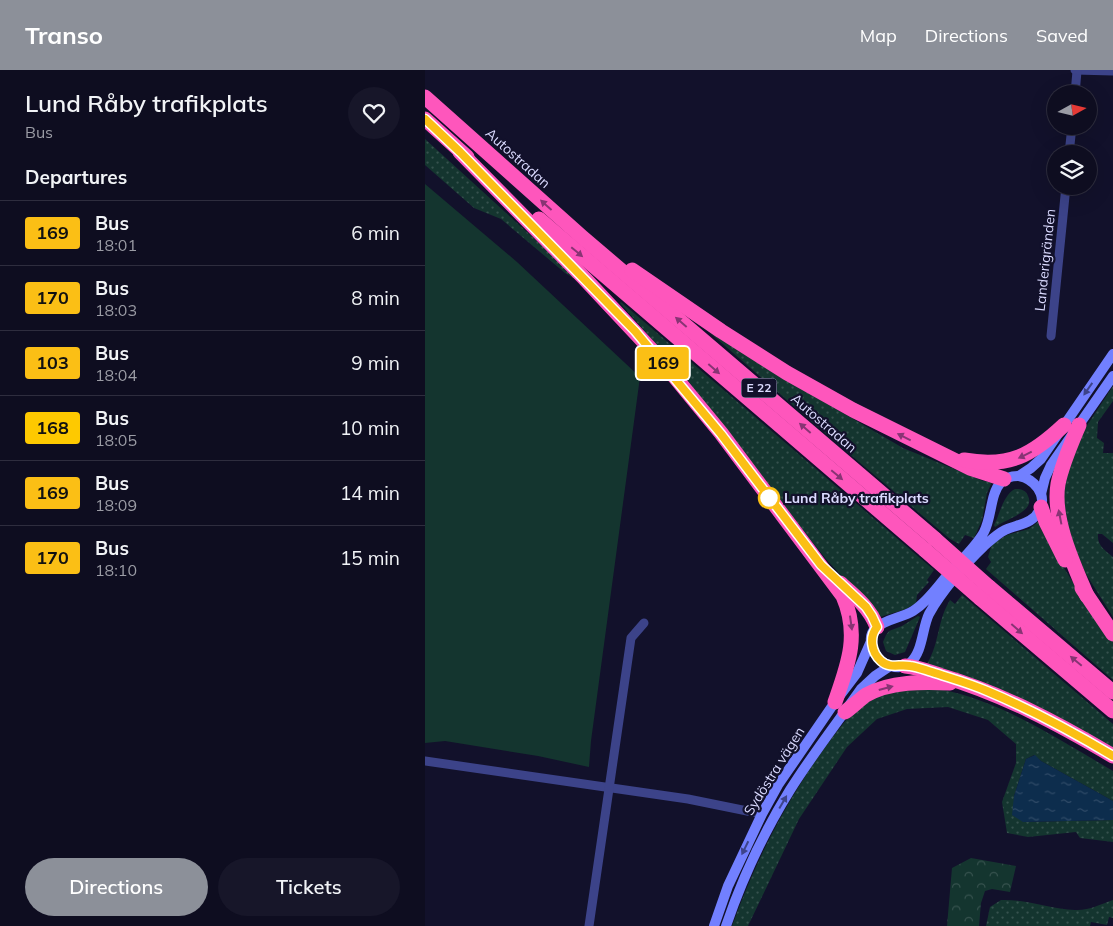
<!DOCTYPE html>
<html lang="en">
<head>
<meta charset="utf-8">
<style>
  body { margin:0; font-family:Mulish,sans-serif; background:#171629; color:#f1f3f6; height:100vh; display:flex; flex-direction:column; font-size:19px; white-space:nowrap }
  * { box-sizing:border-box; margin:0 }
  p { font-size:16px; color:#9b9ca5 }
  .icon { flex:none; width:28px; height:28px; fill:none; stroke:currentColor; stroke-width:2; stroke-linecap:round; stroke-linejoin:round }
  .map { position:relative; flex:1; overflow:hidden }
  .details { display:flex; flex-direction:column; background:#0e0d20; width:425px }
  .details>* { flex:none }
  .badge { padding:0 10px; border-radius:4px; font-size:18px; line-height:32px }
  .needle { width:32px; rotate:82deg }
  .controls { position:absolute; left:622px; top:15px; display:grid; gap:10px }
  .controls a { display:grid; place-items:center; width:50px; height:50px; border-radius:50%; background:#0e0d20; box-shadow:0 5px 20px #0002,0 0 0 1px #2e2d3e; font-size:25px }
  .map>.badge { position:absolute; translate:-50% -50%; box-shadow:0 0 0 2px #fff }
  h2 { padding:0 25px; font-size:19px; line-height:45px }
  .round { display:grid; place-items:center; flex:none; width:52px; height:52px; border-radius:26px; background:#171629 }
  .summary { display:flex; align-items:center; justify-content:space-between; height:85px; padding:0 25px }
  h1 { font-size:24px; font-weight:600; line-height:38px }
  .button { display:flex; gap:10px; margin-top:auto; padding:10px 25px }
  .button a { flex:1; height:58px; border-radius:30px; background:#8c9099; color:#fff; font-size:20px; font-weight:600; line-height:58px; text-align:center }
  .button a+a { background:#171629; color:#f1f3f6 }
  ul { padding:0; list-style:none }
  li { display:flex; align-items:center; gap:15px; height:65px; padding:0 25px; border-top:1px solid #2e2d3e }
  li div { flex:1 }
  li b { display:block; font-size:19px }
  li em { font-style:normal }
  li .badge { min-width:55px; font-weight:700; text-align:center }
  header { display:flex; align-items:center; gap:30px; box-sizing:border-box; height:70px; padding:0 25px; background:#8c9099; color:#fff }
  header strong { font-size:24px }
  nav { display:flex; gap:28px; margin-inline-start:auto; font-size:18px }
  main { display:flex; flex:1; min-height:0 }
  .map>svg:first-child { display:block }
  .grass { fill:url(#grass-dots) }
  .forest { fill:url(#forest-crowns) }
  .green { fill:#14352f }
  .water { fill:url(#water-ripples) }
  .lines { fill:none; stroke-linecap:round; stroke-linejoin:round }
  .minor { stroke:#3c4389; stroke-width:9 }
  .secondary { stroke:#7280ff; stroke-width:10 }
  .motorway { stroke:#fe56bc; stroke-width:15 }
  .motorway-bridge { stroke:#fe56bc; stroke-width:15 }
  .oneway { fill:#883474 }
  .oneway2 { fill:#3d438a }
  .line-casing { stroke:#fff; stroke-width:11 }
  .line { stroke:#fbbf15; stroke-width:8 }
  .stop-dot { fill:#fff; stroke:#fbbf15; stroke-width:2.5 }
  .labels { text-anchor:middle; stroke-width:4.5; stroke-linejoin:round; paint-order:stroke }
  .shield { fill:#12112b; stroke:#9f9ebf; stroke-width:1 }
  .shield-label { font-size:12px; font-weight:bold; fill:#dbdbff }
  .street-label { font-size:14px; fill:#dbdbff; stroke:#12112b }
  .stop-label { font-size:14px; font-weight:bold; fill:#dbdbff; stroke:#12112b; text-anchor:start }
</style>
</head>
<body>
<header>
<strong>Transo</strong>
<nav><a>Map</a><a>Directions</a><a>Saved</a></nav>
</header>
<main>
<section class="details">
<div class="summary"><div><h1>Lund Råby trafikplats</h1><p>Bus</p></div><a class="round"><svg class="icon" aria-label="heart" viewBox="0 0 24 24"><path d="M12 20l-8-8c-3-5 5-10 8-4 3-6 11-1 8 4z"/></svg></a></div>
<h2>Departures</h2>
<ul>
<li><span class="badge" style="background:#fbbf15;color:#111">169</span><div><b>Bus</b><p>18:01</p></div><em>6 min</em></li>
<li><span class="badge" style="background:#fbbf15;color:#111">170</span><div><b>Bus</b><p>18:03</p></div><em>8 min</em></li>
<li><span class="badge" style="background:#fbbf15;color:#111">103</span><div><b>Bus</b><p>18:04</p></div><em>9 min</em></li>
<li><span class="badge" style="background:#fec900;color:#111">168</span><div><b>Bus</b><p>18:05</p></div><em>10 min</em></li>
<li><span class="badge" style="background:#fbbf15;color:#111">169</span><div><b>Bus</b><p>18:09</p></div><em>14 min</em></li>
<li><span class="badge" style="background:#fbbf15;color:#111">170</span><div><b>Bus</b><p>18:10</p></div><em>15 min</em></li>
</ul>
<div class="button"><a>Directions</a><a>Tickets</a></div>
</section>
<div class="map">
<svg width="688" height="856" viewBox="0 0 688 856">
  <defs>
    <pattern id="grass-dots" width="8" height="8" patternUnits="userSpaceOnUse" patternTransform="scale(1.25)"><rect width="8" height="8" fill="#14352f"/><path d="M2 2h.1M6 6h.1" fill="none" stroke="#36524e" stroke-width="1.8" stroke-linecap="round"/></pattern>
    <pattern id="forest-crowns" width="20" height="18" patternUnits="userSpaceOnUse" patternTransform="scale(1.25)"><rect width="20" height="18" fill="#14352f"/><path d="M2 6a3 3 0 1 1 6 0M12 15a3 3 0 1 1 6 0" fill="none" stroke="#36524e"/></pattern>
    <pattern id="water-ripples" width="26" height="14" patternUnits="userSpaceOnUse" patternTransform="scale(1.25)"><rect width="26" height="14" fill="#0d2d4d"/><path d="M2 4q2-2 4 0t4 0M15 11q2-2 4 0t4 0" fill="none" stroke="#304b68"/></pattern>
  </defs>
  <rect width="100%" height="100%" fill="#12112b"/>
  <!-- grass -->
  <g class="grass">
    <polygon points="0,69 160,215 140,203 76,149 49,138 0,95"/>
    <polygon points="196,232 509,500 502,510 504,512 492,525 491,533 481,539 455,547 401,489 325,394 262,309 195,233"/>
    <polygon points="267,247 368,314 478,378 558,411 567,412 562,423 557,450 549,468 540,465 534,474 525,469 388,353"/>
    <path d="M688 316V331L673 352 672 368 679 373 678 383H688V473L677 464H673C672 476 680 480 688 487V547L661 504 646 468 639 433V420L648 382 661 357Z"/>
    <path d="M590 419C596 419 601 420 603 426 611 442 580 449 570 457L569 455C575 444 578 425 590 419Z"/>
    <polygon points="614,451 617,461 634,490 674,554 688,572 688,610 561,499 566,492 563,487 567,474 582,465 604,459"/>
    <path d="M537 525 688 654V680L502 594C515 572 512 551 525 530L530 534Z"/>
    <polygon points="493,546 495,547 480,582 470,585 461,581 458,572 461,565 464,561 477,556"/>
    <path d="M514 619C577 631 633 669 688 701V731L616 691 609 685 601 689 589 726 598 752 688 750V772L655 768 651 762 603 767 582 763 577 732 591 693V674L563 650 523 637 482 639 452 649 422 677 374 749 323 856H307C331 789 364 725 407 668 417 655 431 636 447 628 468 619 492 620 514 619Z"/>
    <path d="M576 830C601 829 625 839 650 840 663 841 676 834 688 830V848L684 847 682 855 666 852 665 856H561L565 837Z"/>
  </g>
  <!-- forest -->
  <polygon class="forest" points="546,788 591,796 585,822 567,819 560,821 556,833 554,856 522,856 527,798"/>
  <!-- green -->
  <polygon class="green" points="0,114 92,192 215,307 166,671 164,697 113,686 20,671 0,673"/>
  <!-- water -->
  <polygon class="water" points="610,685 616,691 688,731 688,750 598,752 587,745 589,726 601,689"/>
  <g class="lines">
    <!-- minor -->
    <g class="minor">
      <polyline points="650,0 688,1"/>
      <polyline points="650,24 652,1"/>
      <polyline points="644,84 647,56"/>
      <polyline points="626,266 641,116"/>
      <polyline points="0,691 263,729 337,744"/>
      <polyline points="164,856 206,568 219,553"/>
    </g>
    <!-- secondary -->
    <g class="secondary">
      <path d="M594 406C609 409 622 424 615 439 609 454 593 454 580 460 572 464 566 470 559 476 541 493 516 522 504 544 497 558 498 582 485 593 474 602 456 595 450 583 433 551 472 551 488 541 501 533 510 520 520 508 531 495 551 477 559 462 567 447 565 424 576 412 581 407 587 406 594 406Z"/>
      <polyline points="594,406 606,398 616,389 688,284"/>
      <polyline points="616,424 620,408 626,395 688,306"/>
      <polyline points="289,856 303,816 337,744 353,715 410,632 432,603 447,569"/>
      <path d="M301 856C317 809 339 762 365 720 387 685 412 653 436 619L450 606 465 596"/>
    </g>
    <!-- motorway -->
    <g class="motorway">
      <polyline points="0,27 157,167 510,469"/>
      <polyline points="0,49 42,87"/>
      <path d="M35 82 160 209 235 289 296 363 418 526C435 565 423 595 410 632"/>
      <polyline points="114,149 500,480"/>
      <polyline points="207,200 296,261 362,303 428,340 545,398 579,409"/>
      <path d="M654 355C646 374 637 394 633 414 627 449 649 495 662 526"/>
      <path d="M539 390C585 398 607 385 639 355"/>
      <polyline points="616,437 621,452 640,490"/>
      <path d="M415 513C430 526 445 538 452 557"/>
      <polyline points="564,517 688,622"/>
      <polyline points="657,518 688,564"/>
      <polyline points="555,528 688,641"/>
      <path d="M480 596C493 597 505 602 517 606 578 624 634 654 688 686"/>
      <path d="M420 642C427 637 434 630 441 625 466 611 498 612 525 613"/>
    </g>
    <!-- motorway-bridge -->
    <g class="motorway-bridge">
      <polyline points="510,469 564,517"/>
      <polyline points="500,480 555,528"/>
    </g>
  </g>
  <!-- one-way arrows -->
  <defs><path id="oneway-solid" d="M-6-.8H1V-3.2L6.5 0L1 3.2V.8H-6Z" transform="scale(1.25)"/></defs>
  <g class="oneway">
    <use href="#oneway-solid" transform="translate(121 135) rotate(-138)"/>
    <use href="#oneway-solid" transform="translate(152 182) rotate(40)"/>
    <use href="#oneway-solid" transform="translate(256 252) rotate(-139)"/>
    <use href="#oneway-solid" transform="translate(289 299) rotate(41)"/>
    <use href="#oneway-solid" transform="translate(380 358) rotate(-139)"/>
    <use href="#oneway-solid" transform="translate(479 367) rotate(-153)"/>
    <use href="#oneway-solid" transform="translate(600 385) rotate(154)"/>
    <use href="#oneway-solid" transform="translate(412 405) rotate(40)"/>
    <use href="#oneway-solid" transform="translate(635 447) rotate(-101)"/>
    <use href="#oneway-solid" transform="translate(426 553) rotate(82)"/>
    <use href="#oneway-solid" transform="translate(592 559) rotate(41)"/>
    <use href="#oneway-solid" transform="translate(651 591) rotate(-140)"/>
    <use href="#oneway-solid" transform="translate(461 618) rotate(-15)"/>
  </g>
  <g class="oneway2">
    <use href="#oneway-solid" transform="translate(663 319) rotate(125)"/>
    <use href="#oneway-solid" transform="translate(358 732) rotate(-60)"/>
    <use href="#oneway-solid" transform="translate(320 778) rotate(116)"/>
  </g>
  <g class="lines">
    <defs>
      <path id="line" d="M0 49 35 82 210 261 296 364 396 495 441 537 447 546 452 557C444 567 446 582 456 591 465 599 474 594 485 596 493 597 500 600 507 602 525 608 544 613 562 621 605 639 648 662 688 686"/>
    </defs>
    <!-- line casing -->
    <use href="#line" class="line-casing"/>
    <!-- line -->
    <use href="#line" class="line"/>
  </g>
  <!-- markers -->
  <circle class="stop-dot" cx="344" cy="428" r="10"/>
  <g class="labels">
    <!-- shield labels -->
    <rect class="shield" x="316.5" y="308.5" width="35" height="19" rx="4"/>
    <g class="shield-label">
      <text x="334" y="322">E 22</text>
    </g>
    <!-- street labels -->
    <g class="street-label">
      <text transform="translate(93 88) rotate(42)" y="5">Autostradan</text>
      <text transform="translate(620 190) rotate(-84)" y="5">Landerigränden</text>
      <text transform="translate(399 353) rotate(41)" y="5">Autostradan</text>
      <text transform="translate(349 701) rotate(-58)" y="5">Sydöstra vägen</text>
    </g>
    <!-- stop labels -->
    <g class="stop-label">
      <text x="359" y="433">Lund Råby trafikplats</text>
    </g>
  </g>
</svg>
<div class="controls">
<a><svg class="needle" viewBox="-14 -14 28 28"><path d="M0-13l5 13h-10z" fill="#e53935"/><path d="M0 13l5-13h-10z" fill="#9b9ca5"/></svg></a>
<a><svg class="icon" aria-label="layers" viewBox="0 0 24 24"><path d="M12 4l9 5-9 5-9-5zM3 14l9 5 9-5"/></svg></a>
</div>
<b class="badge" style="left:238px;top:293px;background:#fbbf15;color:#111">169</b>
</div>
</main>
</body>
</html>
